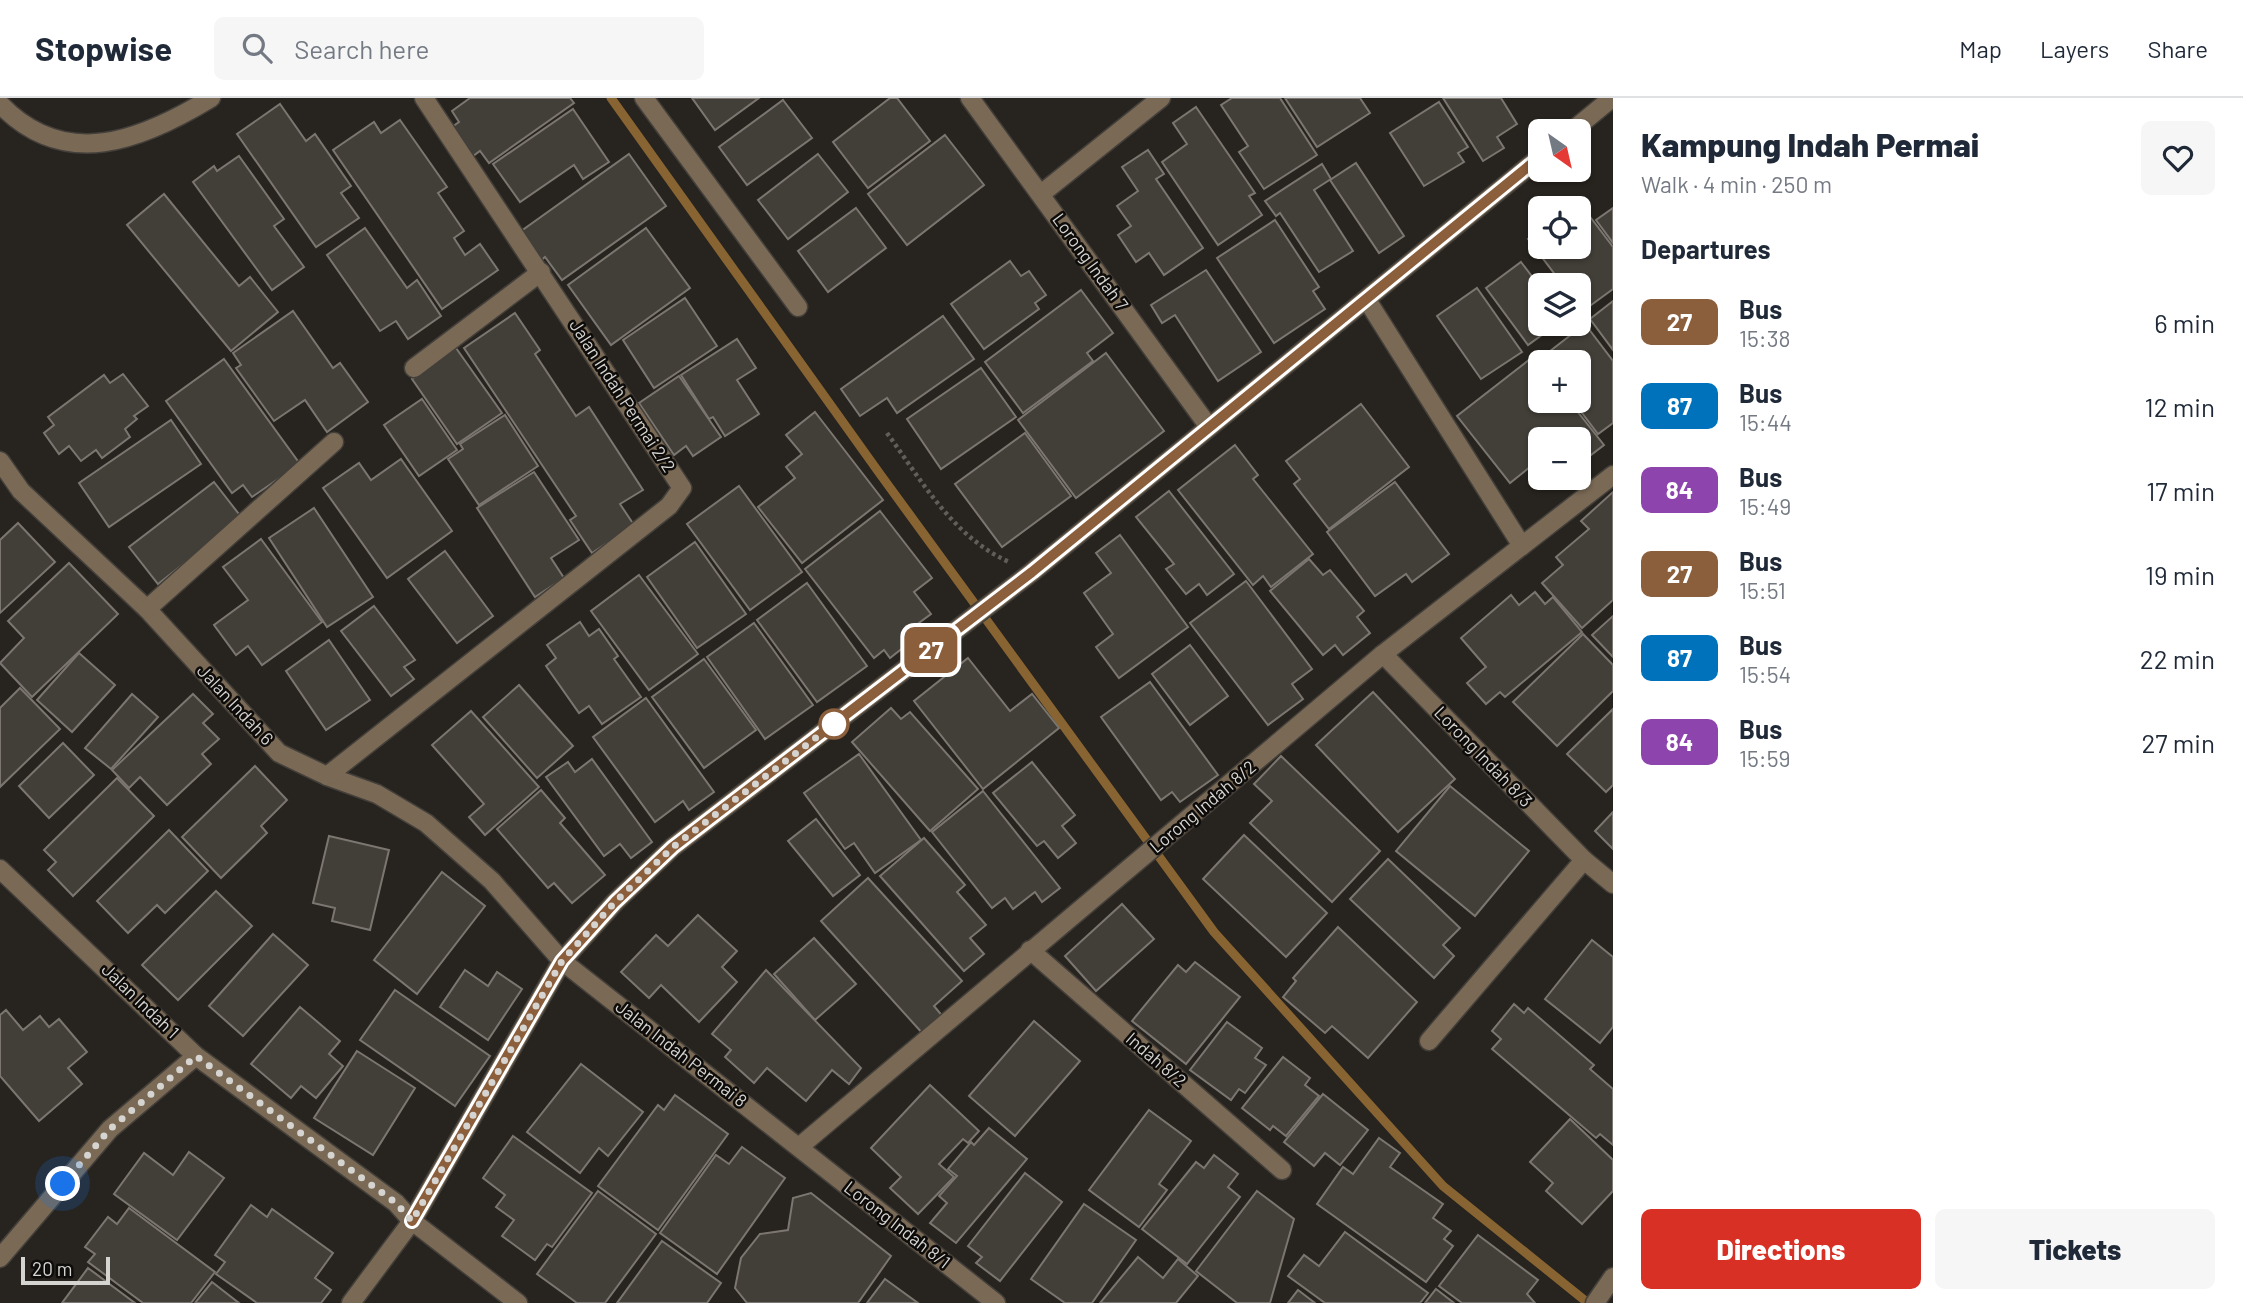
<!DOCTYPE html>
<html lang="en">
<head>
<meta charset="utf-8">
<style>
  body { margin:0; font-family:Barlow,sans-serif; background:#f6f6f7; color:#1f2937; height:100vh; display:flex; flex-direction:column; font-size:26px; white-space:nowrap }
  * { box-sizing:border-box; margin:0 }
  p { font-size:23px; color:#747a83 }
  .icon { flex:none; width:38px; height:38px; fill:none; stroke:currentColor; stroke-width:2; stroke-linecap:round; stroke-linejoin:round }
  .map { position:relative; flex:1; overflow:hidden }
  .side { display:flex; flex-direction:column; background:#fff; width:630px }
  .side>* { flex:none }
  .badge { padding:0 14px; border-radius:10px; font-size:24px; line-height:46px }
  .needle { width:46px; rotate:146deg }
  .buttons { position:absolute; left:1528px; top:21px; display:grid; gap:14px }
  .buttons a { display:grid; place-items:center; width:63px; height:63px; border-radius:10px; background:#fff; box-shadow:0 2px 5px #0004; font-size:35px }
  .scale { position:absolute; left:21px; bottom:18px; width:89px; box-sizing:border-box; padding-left:7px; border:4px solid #d6d4d0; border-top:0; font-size:19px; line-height:24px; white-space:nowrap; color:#d6d4d0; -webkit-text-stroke:5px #0e0c0a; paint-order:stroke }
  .you { position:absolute; width:35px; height:35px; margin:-18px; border:5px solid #fff; border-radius:50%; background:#1a73e8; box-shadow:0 0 0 10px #1a73e833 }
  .map>.badge { position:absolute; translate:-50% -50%; box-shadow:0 0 0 4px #fff }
  h2 { padding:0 28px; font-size:26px; line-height:63px }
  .round { display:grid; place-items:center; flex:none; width:74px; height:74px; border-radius:10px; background:#f6f6f7 }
  .head { display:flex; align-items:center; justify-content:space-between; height:119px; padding:0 28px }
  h1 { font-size:33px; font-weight:800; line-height:52px }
  .cta { display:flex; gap:14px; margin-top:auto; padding:14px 28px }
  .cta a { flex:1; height:80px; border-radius:10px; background:#d93025; color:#fff; font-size:28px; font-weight:800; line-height:80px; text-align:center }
  .cta a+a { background:#f6f6f7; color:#1f2937 }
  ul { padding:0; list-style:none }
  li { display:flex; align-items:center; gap:21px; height:84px; padding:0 28px }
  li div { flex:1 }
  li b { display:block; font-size:26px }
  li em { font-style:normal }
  li .badge { min-width:77px; font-weight:700; text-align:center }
  header { display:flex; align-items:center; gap:42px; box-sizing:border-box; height:98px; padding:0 35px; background:#fff; border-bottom:2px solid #e0e1e3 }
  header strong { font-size:33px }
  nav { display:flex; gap:38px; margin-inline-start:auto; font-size:24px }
  .search { width:490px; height:63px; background:#f6f6f7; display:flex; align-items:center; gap:18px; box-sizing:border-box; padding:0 24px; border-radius:10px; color:#747a83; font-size:26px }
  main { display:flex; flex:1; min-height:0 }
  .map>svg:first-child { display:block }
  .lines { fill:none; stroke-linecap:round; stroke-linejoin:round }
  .stream { stroke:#896433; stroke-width:9 }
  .building { fill:#423e38; stroke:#7b766f; stroke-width:2 }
  .minor-casing { stroke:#433f3a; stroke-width:21 }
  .path { stroke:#615e59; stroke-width:4.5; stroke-dasharray:3.5 3.5; stroke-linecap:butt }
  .minor { stroke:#796955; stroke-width:18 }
  .line-casing { stroke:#fff; stroke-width:16 }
  .line { stroke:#8b5e3c; stroke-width:10 }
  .walk { stroke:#d6d4d0; stroke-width:7; stroke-dasharray:0 12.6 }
  .stop-dot { fill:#fff; stroke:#8b5e3c; stroke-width:3.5 }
  .labels { text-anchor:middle; stroke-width:5; stroke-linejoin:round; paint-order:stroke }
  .street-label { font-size:18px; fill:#d6d4d0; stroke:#0e0c0a }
</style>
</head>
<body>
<header>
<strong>Stopwise</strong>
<div class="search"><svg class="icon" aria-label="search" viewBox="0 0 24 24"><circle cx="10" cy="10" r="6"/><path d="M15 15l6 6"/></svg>Search here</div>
<nav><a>Map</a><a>Layers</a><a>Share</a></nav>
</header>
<main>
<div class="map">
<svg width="1613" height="1205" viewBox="0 0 1613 1205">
  <rect width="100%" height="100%" fill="#27231e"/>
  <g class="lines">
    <!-- stream -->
    <polyline class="stream" points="611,0 880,376 1214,834 1443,1088 1588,1205"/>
  </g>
  <!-- building -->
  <g class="building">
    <polygon points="470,0 570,0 574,5 489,65 480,53 473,58 452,29 459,24 452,13"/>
    <polygon points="692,0 759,0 715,32"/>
    <polygon points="890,0 897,0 930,43 868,90 833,44"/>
    <polygon points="1232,0 1280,0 1317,57 1264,91 1239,54 1248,48 1221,7"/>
    <polygon points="1285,0 1360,0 1370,15 1317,49"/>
    <polygon points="1443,0 1501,0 1517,26 1497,39 1504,50 1483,63"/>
    <polygon points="783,2 812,40 747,87 719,49"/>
    <polygon points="1439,4 1468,49 1458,55 1464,64 1424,88 1390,35"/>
    <polygon points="280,6 306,43 315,36 351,88 341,95 359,120 316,149 237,36"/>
    <polygon points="1196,9 1255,95 1249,98 1262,117 1218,147 1162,64 1187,46 1173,25"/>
    <polygon points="573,11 609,64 583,81 574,67 520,104 493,66"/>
    <polygon points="400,22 447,89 438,95 464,133 454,140 465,157 480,146 498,172 442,211 333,52 374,24 381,35"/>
    <polygon points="945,37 984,87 907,147 868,96"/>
    <polygon points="1148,52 1164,76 1156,81 1203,150 1164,177 1149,155 1136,164 1118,137 1131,128 1117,108 1138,93 1122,69"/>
    <polygon points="629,56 666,108 562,182 545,159 538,165 517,136"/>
    <polygon points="818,56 848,94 788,141 758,102"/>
    <polygon points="239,58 284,121 274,128 304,169 272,192 193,84 214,68 217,73"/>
    <polygon points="1356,65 1404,138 1379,155 1330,82"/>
    <polygon points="1322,66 1331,81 1314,92 1353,153 1319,174 1280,115 1276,118 1265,103"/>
    <polygon points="164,96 239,188 250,179 278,214 231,253 127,127"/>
    <polygon points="1578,103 1613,149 1613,191 1583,213 1578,207 1578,187 1563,187 1528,141 1540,132 1540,149 1578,149 1578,110 1568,110"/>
    <polygon points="856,110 886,150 828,194 798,153"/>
    <polygon points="1613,110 1613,145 1596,122"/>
    <polygon points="1275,122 1319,189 1313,193 1325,211 1274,245 1217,160"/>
    <polygon points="365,130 407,190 417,182 441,218 408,241 396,223 380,233 327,157"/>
    <polygon points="646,130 690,190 611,247 568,187"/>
    <polygon points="1010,163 1021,178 1029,173 1046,197 1035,205 1039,211 984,251 951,206"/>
    <polygon points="1521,164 1540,189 1540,226 1557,226 1528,247 1486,190"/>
    <polygon points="1206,172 1261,254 1218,283 1175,217 1162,225 1151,207"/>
    <polygon points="1477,190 1522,254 1481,281 1437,218"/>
    <polygon points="1081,192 1113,235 1087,255 1093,263 1023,315 985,264"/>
    <polygon points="685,200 717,248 654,290 623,242"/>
    <polygon points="1613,203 1613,252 1590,221"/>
    <polygon points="293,213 333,270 340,265 368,304 327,334 305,302 274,323 236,270 241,267 233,255"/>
    <polygon points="515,215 540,252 535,256 576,318 589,309 643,392 620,406 634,427 592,455 570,422 576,418 464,250"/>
    <polygon points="943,218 974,261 897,315 887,300 860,318 841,291"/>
    <polygon points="1585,226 1613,263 1613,325 1598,336 1573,303 1578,303 1578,264 1545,264 1541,260"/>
    <polygon points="737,241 756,270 737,282 759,316 725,338 713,319 709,321 681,277"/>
    <polygon points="456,250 502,315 457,346 412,281"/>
    <polygon points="1106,255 1164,333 1076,400 1018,322"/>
    <polygon points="1534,258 1540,265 1540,303 1569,303 1604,347 1578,367 1578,341 1540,341 1540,361 1510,385 1457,318"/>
    <polygon points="224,261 300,366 252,399 243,387 232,395 166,303"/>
    <polygon points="981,270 1016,319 941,371 907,321"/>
    <polygon points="123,276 148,308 134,318 137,321 125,331 130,339 102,360 96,352 81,363 69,348 59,356 44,335 54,327 48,319 104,277 110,285"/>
    <polygon points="679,278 721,339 693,358 686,348 674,357 639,305"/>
    <polygon points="422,301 457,352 419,378 384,327"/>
    <polygon points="1361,306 1409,369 1329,431 1294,386 1300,381 1286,363"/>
    <polygon points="815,314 883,402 802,465 758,409 795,380 786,369 802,356 786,337"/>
    <polygon points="505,317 538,368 479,407 448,361 463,351 460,346"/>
    <polygon points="171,322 201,366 109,429 79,385"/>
    <polygon points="1025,335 1071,398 1002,449 955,386"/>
    <polygon points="1235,347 1258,377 1253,381 1313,456 1271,489 1263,478 1253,487 1178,392"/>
    <polygon points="401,361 452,433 387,480 323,390 359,365 371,382"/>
    <polygon points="534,374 579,442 551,460 564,480 535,499 477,410"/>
    <polygon points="214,384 242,420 158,486 129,449"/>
    <polygon points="1395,384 1449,456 1412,484 1406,476 1375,498 1327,434"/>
    <polygon points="739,388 802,474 750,512 687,426"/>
    <polygon points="1169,393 1234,476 1207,497 1199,486 1186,496 1166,471 1174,466 1136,419"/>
    <polygon points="1613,394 1613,502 1582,530 1542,485 1563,467 1556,459 1589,431 1581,423"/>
    <polygon points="314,410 373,499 327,529 269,440"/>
    <polygon points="880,413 932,480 914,494 931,516 908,533 914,541 890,560 884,552 874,560 805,471"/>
    <polygon points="18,425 55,464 0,515 0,442"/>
    <polygon points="1120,437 1188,529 1119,580 1096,549 1113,536 1084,495 1111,475 1096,455"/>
    <polygon points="261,441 322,524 262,567 248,548 236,557 214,527 248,502 223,469"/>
    <polygon points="695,444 746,516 697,550 647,479"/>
    <polygon points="445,453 493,518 457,545 408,481"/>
    <polygon points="1309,461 1323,477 1330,472 1364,513 1357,519 1370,535 1343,557 1335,547 1323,557 1270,493"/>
    <polygon points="69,465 118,516 32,599 0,565 24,540 8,523"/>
    <polygon points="639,477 698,556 649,592 591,513"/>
    <polygon points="1246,483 1312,571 1292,586 1303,601 1268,627 1190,525"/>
    <polygon points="807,485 867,568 817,604 757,522"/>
    <polygon points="1535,494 1545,506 1553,499 1582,534 1505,599 1500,594 1486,606 1467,585 1486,569 1461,540 1511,497 1519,507"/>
    <polygon points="374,508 415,562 404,569 414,581 391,598 341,533"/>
    <polygon points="1613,518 1613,559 1592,537"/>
    <polygon points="580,524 589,538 599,531 618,558 614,561 641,599 602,626 589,608 579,615 546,568 556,560 547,547"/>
    <polygon points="754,525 813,607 765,641 707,559"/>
    <polygon points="1583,536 1613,567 1613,593 1557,648 1513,604"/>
    <polygon points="329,542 370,602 326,632 286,573"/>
    <polygon points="1190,547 1228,598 1190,627 1152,576"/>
    <polygon points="79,555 115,587 72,634 37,602"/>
    <polygon points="968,560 1010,613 1032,596 1059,630 983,691 914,603"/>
    <polygon points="704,561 756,632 704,670 652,599"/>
    <polygon points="1150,584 1218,677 1180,704 1172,694 1161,702 1101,619"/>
    <polygon points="519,587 573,648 537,680 483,619"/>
    <polygon points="20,590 60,631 0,689 0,610"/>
    <polygon points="1373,594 1455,681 1398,734 1316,647"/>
    <polygon points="132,596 158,619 111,671 85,650"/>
    <polygon points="193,596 213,616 203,625 219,641 202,656 211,666 167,707 140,679 129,690 112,672"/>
    <polygon points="646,600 714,694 689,712 683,703 655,724 593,639"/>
    <polygon points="891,610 901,621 910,614 978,691 930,733 852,644"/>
    <polygon points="1613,611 1613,687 1606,694 1567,656"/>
    <polygon points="471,613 539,689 485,737 469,719 484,706 432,647"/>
    <polygon points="63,645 94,677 49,720 19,688"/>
    <polygon points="859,656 921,742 875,775 854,745 845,751 804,695"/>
    <polygon points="1281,658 1380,753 1332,804 1250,725 1272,703 1254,686"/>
    <polygon points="592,661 652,744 631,760 620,746 604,758 546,679 568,664 575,674"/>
    <polygon points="1032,664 1075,717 1062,728 1076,745 1058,760 1044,743 1037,748 993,695"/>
    <polygon points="255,668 287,702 261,728 267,735 221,780 182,739"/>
    <polygon points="117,680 154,718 73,798 48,772 56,764 44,752"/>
    <polygon points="1450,688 1529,753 1475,818 1396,753"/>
    <polygon points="541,692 565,720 560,725 605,777 572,805 554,785 548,790 497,731"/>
    <polygon points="983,693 1060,790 1042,804 1035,794 1013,811 1005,800 992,810 932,734"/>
    <polygon points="1613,714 1613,751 1595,733"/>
    <polygon points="816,721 860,777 833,798 788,743"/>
    <polygon points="169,732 208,773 165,815 157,807 128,835 97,803"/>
    <polygon points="1244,737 1327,815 1286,859 1203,781"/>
    <polygon points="329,738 389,752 370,832 332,823 335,810 313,805"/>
    <polygon points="924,740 965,787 957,794 986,827 970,840 984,856 964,873 880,778"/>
    <polygon points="1388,761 1460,830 1443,847 1454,858 1434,880 1350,801"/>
    <polygon points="442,774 485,808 417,896 374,862"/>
    <polygon points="868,780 962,883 934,908 944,920 924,937 821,823"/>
    <polygon points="216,793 252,828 178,902 142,867"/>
    <polygon points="1122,806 1154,841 1096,893 1065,858"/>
    <polygon points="698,817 737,853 722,869 737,884 699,924 661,887 649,900 621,874 656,837 668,848"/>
    <polygon points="1338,829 1417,904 1368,960 1332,928 1325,935 1283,899 1296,883 1293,880"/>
    <polygon points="273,836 308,867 243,938 209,908"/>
    <polygon points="814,840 856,886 815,922 774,876"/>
    <polygon points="1592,842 1613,859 1613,929 1600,945 1545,901"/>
    <polygon points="1195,864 1240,899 1186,966 1132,923 1178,867 1186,874"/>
    <polygon points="465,872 488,888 497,874 522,891 488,942 440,909"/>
    <polygon points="766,872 861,970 849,986 832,972 806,1003 767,970 754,985 725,959 731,952 712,936"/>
    <polygon points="395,892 490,958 455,1008 360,942"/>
    <polygon points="1514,906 1524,915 1528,910 1594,967 1590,971 1613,991 1613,1047 1600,1036 1596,1040 1492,951 1501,941 1492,933"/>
    <polygon points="300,909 340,943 329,956 343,968 316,1000 301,988 291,1000 251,966"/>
    <polygon points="6,912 23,932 40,918 49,929 59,921 87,954 68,970 82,986 39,1023 0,978 0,917"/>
    <polygon points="1034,923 1080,963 1015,1038 969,998"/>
    <polygon points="1227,924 1262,950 1255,960 1266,967 1245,995 1239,991 1231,1002 1190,972"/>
    <polygon points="357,953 415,990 373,1057 314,1020"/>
    <polygon points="1283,959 1310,980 1305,987 1319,998 1286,1038 1273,1028 1270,1032 1242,1010"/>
    <polygon points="581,966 643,1014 608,1058 599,1050 580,1075 527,1034"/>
    <polygon points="930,987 979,1033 968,1045 963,1041 939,1066 954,1079 918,1116 890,1090 901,1079 871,1050"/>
    <polygon points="1323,996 1368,1032 1340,1067 1325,1055 1314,1068 1284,1044"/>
    <polygon points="675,997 728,1036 658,1132 598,1088 658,1007 664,1012"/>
    <polygon points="1149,1012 1191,1043 1159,1086 1167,1092 1139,1129 1089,1092"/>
    <polygon points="1570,1021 1613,1062 1613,1093 1582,1126 1546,1093 1553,1085 1530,1064"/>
    <polygon points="989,1030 1027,1061 956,1145 930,1125 947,1105 939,1098 957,1078 948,1071 971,1044 974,1047"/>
    <polygon points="513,1038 592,1095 552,1149 547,1146 535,1162 502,1138 514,1122 496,1109 505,1097 483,1080"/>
    <polygon points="1379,1040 1400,1055 1390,1069 1443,1106 1433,1120 1451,1133 1444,1141 1453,1148 1426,1184 1317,1106 1343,1069 1353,1076"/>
    <polygon points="742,1049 785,1080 717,1176 660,1135 716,1057 729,1066"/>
    <polygon points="189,1054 224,1080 177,1142 114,1096 144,1055 173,1077"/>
    <polygon points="1214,1057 1238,1076 1228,1089 1240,1099 1187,1166 1142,1131 1196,1064 1204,1070"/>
    <polygon points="1025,1075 1062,1104 1000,1183 976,1165 982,1159 968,1148"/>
    <polygon points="598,1093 656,1136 605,1205 577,1205 537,1176"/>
    <polygon points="1257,1093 1294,1121 1270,1205 1237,1205 1196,1173"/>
    <polygon points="811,1095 891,1158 858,1205 747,1205 735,1190 741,1160 760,1136 788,1132 793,1100"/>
    <polygon points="1084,1106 1136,1142 1092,1205 1065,1205 1031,1181"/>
    <polygon points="251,1107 267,1119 272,1111 333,1155 315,1180 331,1192 321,1205 257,1205 216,1176 225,1164 215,1157"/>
    <polygon points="129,1110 215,1174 191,1205 143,1205 88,1164 95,1156 85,1149 108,1119 117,1126"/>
    <polygon points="1345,1134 1428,1195 1420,1205 1325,1205 1288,1178 1304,1157 1319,1168"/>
    <polygon points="1478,1137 1538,1182 1527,1196 1535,1205 1462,1205 1439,1188"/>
    <polygon points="662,1143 721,1185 707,1205 617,1205"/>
    <polygon points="1138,1159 1163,1180 1178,1161 1198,1178 1176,1205 1100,1205"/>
    <polygon points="88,1170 135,1205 62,1205"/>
    <polygon points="885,1181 918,1205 867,1205"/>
    <polygon points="212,1184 239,1205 195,1205"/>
    <polygon points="1436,1191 1454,1205 1425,1205"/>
    <polygon points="1298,1192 1315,1205 1288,1205"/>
  </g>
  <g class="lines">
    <defs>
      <g id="minor">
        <polyline points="644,0 798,209"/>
        <polyline points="970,0 1209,329"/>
        <path d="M0 6C65 74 142 42 211 0"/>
        <polyline points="1572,33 1612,0"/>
        <polyline points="1041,96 1161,0"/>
        <polyline points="1367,202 1522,448"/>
        <polyline points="414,270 541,174"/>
        <polyline points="0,363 21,393 147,511 279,655 327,678 377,696 426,725 492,783 562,863 996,1205"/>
        <polyline points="147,511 334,344"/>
        <polyline points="1383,556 1584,762 1613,786"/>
        <polyline points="327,678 669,408 682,390 424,0"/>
        <polyline points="0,771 196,958 396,1105 412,1123 518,1205"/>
        <polyline points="1030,852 1282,1072"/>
        <polyline points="1429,943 1584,762"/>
        <polyline points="799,1049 1383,556 1613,377"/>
        <polyline points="0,1160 110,1031 196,958"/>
        <polyline points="351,1205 412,1123 562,863 615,804 673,749 1032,474 1540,59"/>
        <polyline points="1595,1205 1613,1179"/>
      </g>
    </defs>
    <!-- minor casing -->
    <use href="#minor" class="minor-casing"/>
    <!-- path -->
    <path class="path" d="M887 335C922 383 952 438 1009 464"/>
    <!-- minor -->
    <use href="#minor" class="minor"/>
  </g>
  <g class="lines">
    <defs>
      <polyline id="line" points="412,1123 562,863 615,804 673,749 1032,474 1540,59"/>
    </defs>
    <!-- line casing -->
    <use href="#line" class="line-casing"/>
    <!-- line -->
    <use href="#line" class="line"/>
    <!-- walk -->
    <polyline class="walk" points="63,1086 110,1031 196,958 396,1105 412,1123 562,863 615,804 673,749 834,626"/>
  </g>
  <!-- markers -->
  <circle class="stop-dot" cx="834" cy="626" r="14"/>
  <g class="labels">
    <!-- street labels -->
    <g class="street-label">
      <text transform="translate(1090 164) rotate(54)" y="6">Lorong Indah 7</text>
      <text transform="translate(622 298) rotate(57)" y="6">Jalan Indah Permai 2/2</text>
      <text transform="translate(235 607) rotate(47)" y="6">Jalan Indah 6</text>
      <text transform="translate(1483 659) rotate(46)" y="6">Lorong Indah 8/3</text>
      <text transform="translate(1203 709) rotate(-40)" y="6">Lorong Indah 8/2</text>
      <text transform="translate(140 903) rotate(44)" y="6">Jalan Indah 1</text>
      <text transform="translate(681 956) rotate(38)" y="6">Jalan Indah Permai 8</text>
      <text transform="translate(1156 962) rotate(41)" y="6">Indah 8/2</text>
      <text transform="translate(897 1127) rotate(38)" y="6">Lorong Indah 8/1</text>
    </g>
  </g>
</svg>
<div class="buttons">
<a><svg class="needle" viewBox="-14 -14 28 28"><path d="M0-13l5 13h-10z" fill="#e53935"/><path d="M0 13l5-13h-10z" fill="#747a83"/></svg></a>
<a><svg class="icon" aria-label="locate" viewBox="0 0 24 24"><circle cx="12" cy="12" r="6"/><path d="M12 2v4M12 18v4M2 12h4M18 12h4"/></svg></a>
<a><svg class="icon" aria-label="layers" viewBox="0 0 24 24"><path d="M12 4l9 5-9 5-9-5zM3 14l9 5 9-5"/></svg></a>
<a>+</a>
<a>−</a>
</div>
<div class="scale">20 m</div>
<div class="you" style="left:63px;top:1086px"></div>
<b class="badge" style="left:931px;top:552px;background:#8b5e3c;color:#fff">27</b>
</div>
<section class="side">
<div class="head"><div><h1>Kampung Indah Permai</h1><p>Walk · 4 min · 250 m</p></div><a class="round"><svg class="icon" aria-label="heart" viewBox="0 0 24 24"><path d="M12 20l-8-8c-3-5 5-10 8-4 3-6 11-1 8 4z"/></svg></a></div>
<h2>Departures</h2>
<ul>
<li><span class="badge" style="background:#8b5e3c;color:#fff">27</span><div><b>Bus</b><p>15:38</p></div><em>6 min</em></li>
<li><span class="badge" style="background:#0072bc;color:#fff">87</span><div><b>Bus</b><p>15:44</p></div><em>12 min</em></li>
<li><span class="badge" style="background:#8e44ad;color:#fff">84</span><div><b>Bus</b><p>15:49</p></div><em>17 min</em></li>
<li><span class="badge" style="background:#8b5e3c;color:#fff">27</span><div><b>Bus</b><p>15:51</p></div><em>19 min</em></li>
<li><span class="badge" style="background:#0072bc;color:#fff">87</span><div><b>Bus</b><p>15:54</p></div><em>22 min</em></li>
<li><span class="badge" style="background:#8e44ad;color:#fff">84</span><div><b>Bus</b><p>15:59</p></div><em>27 min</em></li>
</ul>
<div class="cta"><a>Directions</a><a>Tickets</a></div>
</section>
</main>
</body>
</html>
